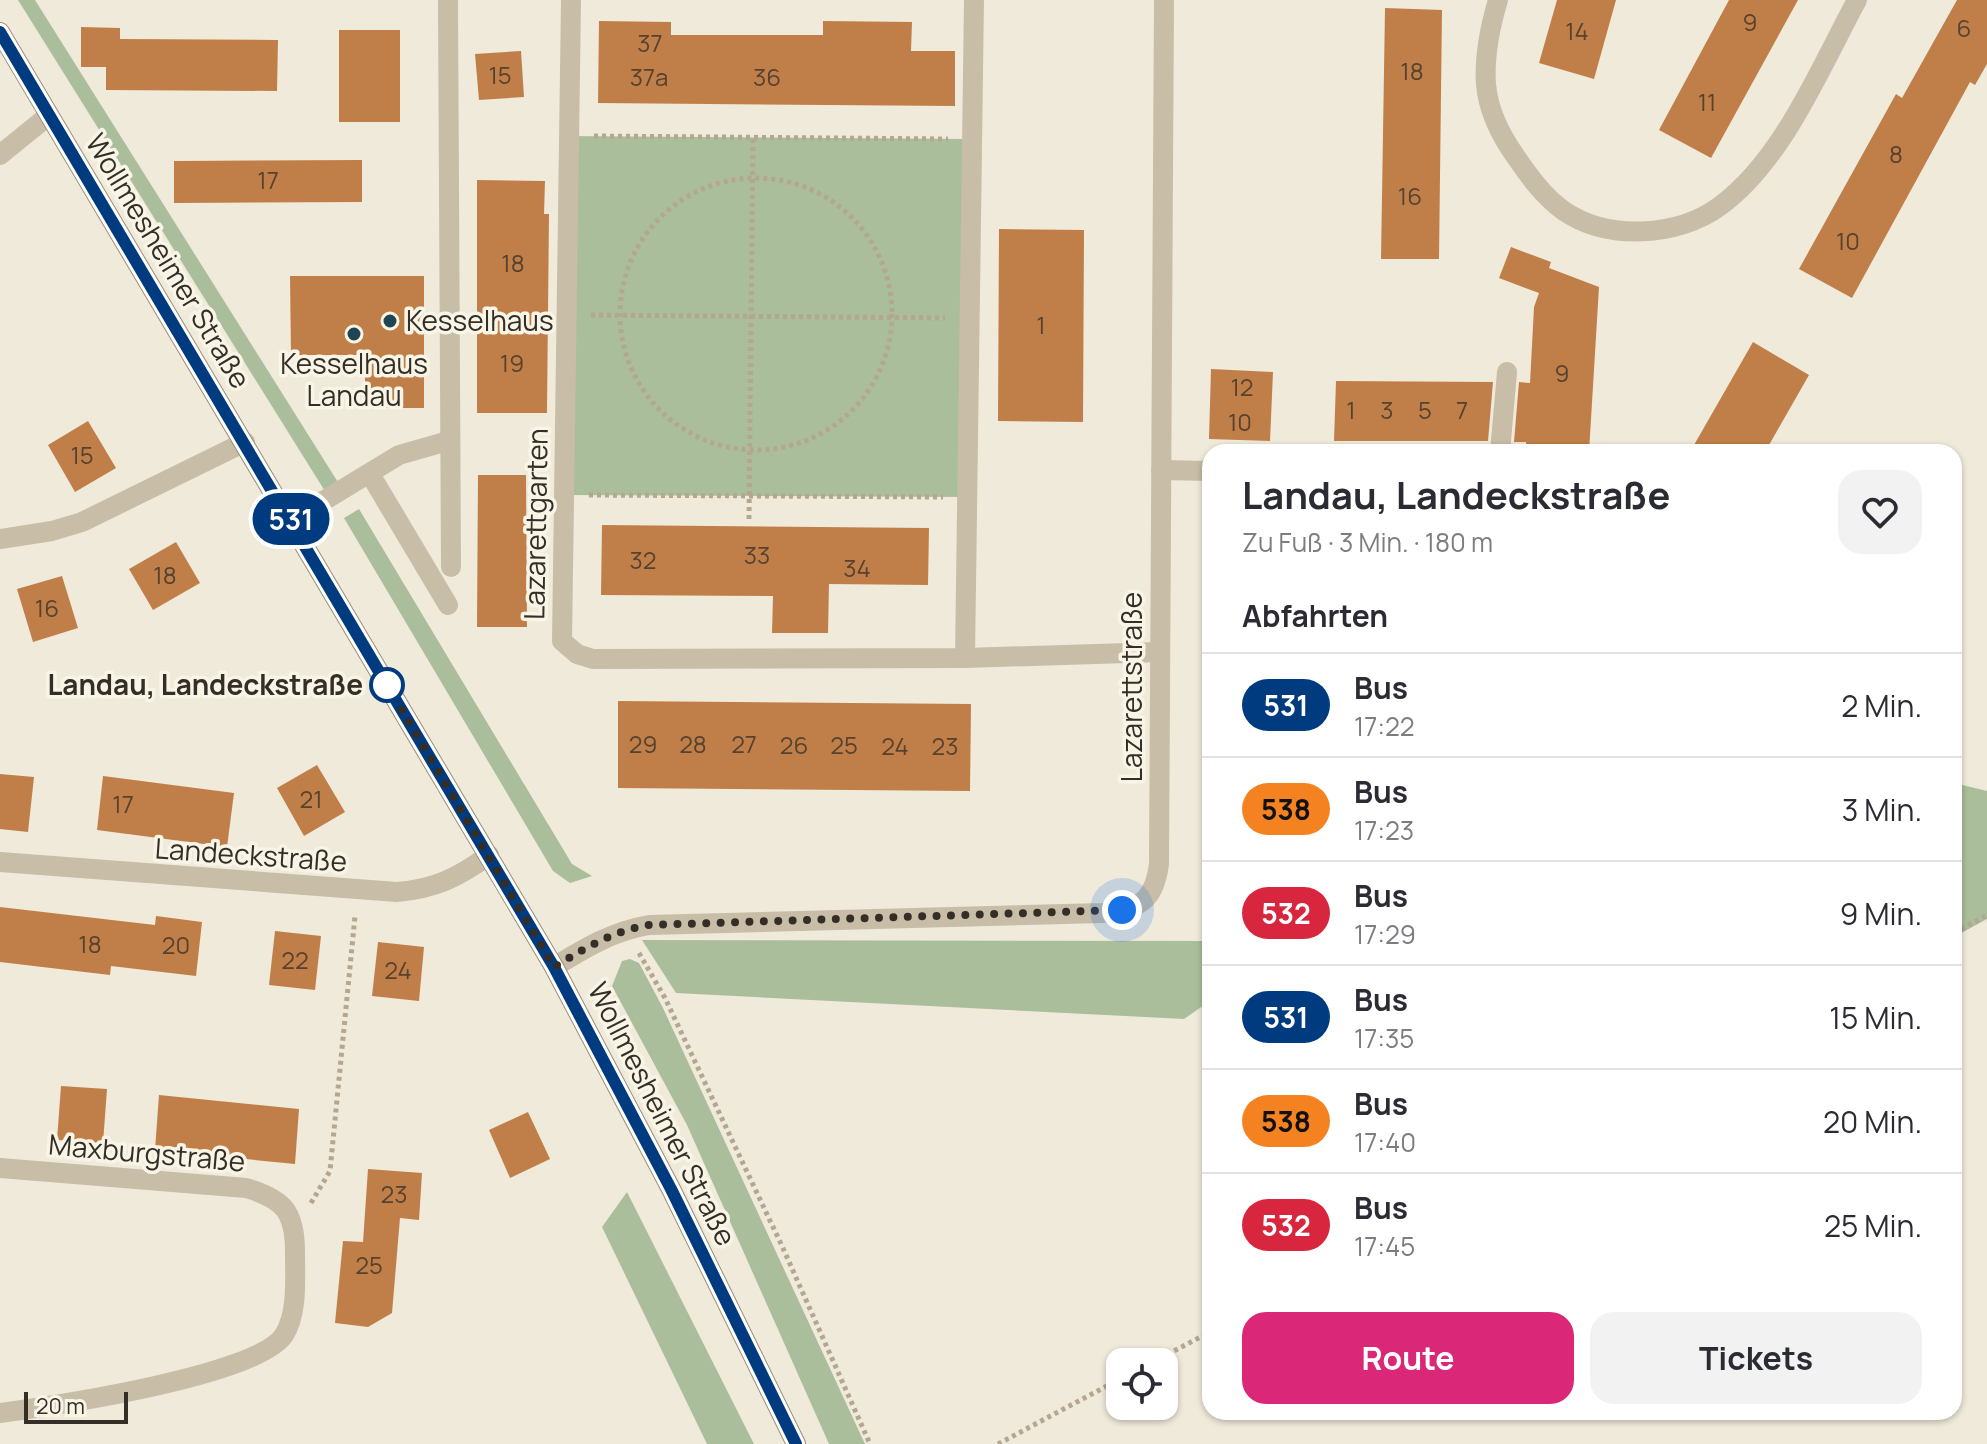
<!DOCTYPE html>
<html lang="de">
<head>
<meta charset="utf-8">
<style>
  body { margin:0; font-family:Manrope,sans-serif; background:#f2f2f3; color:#2b2b33; height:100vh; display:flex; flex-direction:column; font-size:30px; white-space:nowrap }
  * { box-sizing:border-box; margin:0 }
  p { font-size:26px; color:#7c7c81 }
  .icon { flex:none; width:44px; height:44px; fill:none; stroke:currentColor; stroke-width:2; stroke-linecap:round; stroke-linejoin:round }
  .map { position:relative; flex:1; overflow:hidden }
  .side { position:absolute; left:1202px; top:444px; width:760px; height:976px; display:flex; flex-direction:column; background:#fff; border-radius:24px; box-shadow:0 2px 6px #0004 }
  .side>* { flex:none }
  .badge { padding:0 16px; border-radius:26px; font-size:28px; line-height:52px }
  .buttons { position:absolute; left:1106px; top:1348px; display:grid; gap:16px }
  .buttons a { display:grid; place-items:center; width:72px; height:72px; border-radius:16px; background:#fff; box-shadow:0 2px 6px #0004; font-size:40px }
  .scale { position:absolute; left:24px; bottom:20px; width:104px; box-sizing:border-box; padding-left:8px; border:4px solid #342e27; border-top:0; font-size:22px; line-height:28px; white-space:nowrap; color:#342e27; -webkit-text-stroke:6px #f8f4e6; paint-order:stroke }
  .you { position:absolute; width:40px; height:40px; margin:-20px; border:6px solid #fff; border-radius:50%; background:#1a73e8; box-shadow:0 0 0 12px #1a73e833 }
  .map>.badge { position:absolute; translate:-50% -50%; box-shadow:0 0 0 4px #fff }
  h2 { padding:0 40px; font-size:30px; line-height:72px }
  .round { display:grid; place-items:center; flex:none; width:84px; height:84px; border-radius:24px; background:#f2f2f3 }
  .overview { display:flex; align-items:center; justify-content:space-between; height:136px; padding:0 40px }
  h1 { font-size:38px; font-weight:700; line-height:60px }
  .primary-button { display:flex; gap:16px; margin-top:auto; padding:16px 40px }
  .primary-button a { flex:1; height:92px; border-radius:24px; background:#db2777; color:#fff; font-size:32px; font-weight:700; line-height:92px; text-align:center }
  .primary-button a+a { background:#f2f2f3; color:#2b2b33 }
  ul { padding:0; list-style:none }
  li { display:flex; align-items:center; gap:24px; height:104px; padding:0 40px; border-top:2px solid #e1e1e2 }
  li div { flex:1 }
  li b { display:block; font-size:30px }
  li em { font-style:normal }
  li .badge { min-width:88px; font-weight:700; text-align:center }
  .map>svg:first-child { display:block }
  .green { fill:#abbe9b }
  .building { fill:#c07f48 }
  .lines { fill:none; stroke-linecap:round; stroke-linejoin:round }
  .path { stroke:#b3a791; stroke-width:5; stroke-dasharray:4 4; stroke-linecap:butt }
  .service { stroke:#c8bda7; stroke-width:20 }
  .minor { stroke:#c8bda7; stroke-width:20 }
  .secondary { stroke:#9b8c78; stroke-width:20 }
  .line-casing { stroke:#fff; stroke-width:18 }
  .line { stroke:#003b80; stroke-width:12 }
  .walk { stroke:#342e27; stroke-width:8; stroke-dasharray:0 14.4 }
  .poi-dot { fill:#1f4554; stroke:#f8f4e6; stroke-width:3 }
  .stop-dot { fill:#fff; stroke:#003b80; stroke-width:4 }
  .labels { text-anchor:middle; stroke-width:7; stroke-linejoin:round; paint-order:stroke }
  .number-label { font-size:24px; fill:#57422f }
  .street-label { font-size:28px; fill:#342e27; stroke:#f8f4e6 }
  .poi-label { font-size:28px; fill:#342e27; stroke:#f8f4e6; text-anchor:start }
  .stop-label { font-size:28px; font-weight:bold; fill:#342e27; stroke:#f8f4e6; text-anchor:end }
</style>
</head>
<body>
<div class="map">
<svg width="1987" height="1444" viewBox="0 0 1987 1444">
  <rect width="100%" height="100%" fill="#f0eada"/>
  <!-- green -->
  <g class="green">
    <polygon points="18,0 35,0 341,487 328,496"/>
    <polygon points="569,136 972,139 968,497 564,495"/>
    <polygon points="359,509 572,864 592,876 570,883 553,871 344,518"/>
    <polygon points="1954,783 1987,791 1987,919 1954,937"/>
    <polygon points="642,940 1210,941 1210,1001 1184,1019 676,993"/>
    <polygon points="630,959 639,963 663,1008 865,1444 829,1444 687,1125 612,986 622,961"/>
    <polygon points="627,1192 754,1444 707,1444 602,1227"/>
  </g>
  <!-- building -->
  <g class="building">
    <polygon points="1557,0 1616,0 1594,79 1539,63"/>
    <polygon points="1729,0 1798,0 1711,158 1659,130"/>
    <polygon points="1957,0 1987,0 1987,64 1975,85 1970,82 1852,298 1799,269 1896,94 1902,98"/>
    <polygon points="1385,8 1442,10 1439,259 1381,259"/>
    <polygon points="599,21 671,22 671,35 823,35 823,21 912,22 911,51 955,51 955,106 598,103"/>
    <polygon points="81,27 120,28 120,39 278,40 277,91 106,90 106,67 81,67"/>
    <rect x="339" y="30" width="61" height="92"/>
    <polygon points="521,51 524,97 479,100 475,54"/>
    <polygon points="362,160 362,202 174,203 174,161"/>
    <polygon points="477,180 545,181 544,214 549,214 547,413 477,413"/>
    <polygon points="999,229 1084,230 1083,422 998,421"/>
    <polygon points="1511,247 1551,262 1549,268 1599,287 1589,452 1526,452 1526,442 1514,442 1519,382 1530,383 1534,307 1539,293 1499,278"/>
    <polygon points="290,276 424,276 424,408 365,408 365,355 291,355"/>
    <polygon points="1753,342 1809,375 1765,452 1690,452"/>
    <polygon points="1211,369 1273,372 1270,441 1209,439"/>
    <polygon points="1336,381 1493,382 1488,441 1334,441"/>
    <polygon points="88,421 116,468 75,492 48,445"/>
    <polygon points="478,475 526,475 527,627 477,627"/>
    <polygon points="602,525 929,528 928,585 829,584 828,633 772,633 773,596 601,595"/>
    <polygon points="176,542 200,583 153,610 129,569"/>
    <polygon points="62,576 78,628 33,642 17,589"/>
    <polygon points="618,701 971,704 970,791 618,788"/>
    <polygon points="317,765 345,812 304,836 277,788"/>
    <polygon points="0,774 34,777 28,832 0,829"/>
    <polygon points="103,776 234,793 227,847 97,830"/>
    <polygon points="0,907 155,925 156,916 202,922 196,976 111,966 110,975 0,962"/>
    <polygon points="275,931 321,936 315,990 269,985"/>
    <polygon points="378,942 424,947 419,1001 372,996"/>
    <polygon points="61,1086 107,1089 103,1143 57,1140"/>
    <polygon points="159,1095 299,1109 295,1164 155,1150"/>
    <polygon points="528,1112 550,1159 510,1178 489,1130"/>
    <polygon points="368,1169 422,1173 419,1220 400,1218 392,1313 368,1327 335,1323 343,1241 363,1242"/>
  </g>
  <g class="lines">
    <!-- path -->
    <g class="path">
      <polyline points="594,136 948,139"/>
      <circle cx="756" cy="314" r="136"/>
      <polyline points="591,315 945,318"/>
      <polyline points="589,495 943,497"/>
      <polyline points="749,519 753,137"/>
      <polyline points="1954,933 1987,915"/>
      <polyline points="639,953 665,998 782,1246 870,1444"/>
      <polyline points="311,1203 330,1171 355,916"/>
      <polyline points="1153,1362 1210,1332"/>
      <polyline points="998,1444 1120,1379"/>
    </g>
    <!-- service -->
    <g class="service">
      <polyline points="1500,452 1507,372"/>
      <polyline points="370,474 448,605"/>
    </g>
    <!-- minor -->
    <g class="minor">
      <polyline points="448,0 451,567"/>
      <polyline points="571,0 562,641 577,654 593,659 965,658 1160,652"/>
      <path d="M1498 0C1490 27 1484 55 1486 84 1488 110 1501 136 1516 157 1529 176 1544 197 1564 211 1608 241 1678 237 1720 206 1783 160 1820 68 1857 0"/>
      <polyline points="0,155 48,116"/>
      <polyline points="1161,470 1210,471"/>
      <polyline points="292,520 399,455 448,441"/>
      <polyline points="0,539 52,531 82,522 245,442"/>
      <polyline points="965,658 974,0"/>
      <path d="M0 862 397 892C435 889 459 877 489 855"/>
      <path d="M554 967C585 948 613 931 649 925L1103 913C1140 908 1154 902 1159 864L1164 0"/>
      <path d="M0 1168 246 1188C284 1199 295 1212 295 1252 295 1278 298 1313 284 1335 258 1376 52 1406 0 1413"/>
    </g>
    <!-- secondary -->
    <polyline class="secondary" points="0,32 554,967 671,1189 796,1444"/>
  </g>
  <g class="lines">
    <defs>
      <polyline id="line" points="0,32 554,967 671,1189 796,1444"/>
    </defs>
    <!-- line casing -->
    <use href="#line" class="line-casing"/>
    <!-- line -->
    <use href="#line" class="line"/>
    <!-- walk -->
    <path class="walk" d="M387 685 554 967C585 948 613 931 649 925L1122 910"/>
  </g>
  <!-- markers -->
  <g class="poi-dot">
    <circle cx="390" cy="321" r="8"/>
    <circle cx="354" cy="334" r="8"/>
  </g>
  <circle class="stop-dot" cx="387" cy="685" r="16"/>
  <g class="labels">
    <!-- number labels -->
    <g class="number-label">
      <text x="1750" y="31">9</text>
      <text x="1964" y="37">6</text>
      <text x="1577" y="40">14</text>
      <text x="650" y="52">37</text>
      <text x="1412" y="80">18</text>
      <text x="500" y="84">15</text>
      <text x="649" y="86">37a</text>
      <text x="767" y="86">36</text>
      <text x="1707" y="111">11</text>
      <text x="1896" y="163">8</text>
      <text x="268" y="189">17</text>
      <text x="1410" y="205">16</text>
      <text x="1848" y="250">10</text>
      <text x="513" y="272">18</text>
      <text x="1041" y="334">1</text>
      <text x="512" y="372">19</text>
      <text x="1562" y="382">9</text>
      <text x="1242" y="396">12</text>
      <text x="1351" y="419">1</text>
      <text x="1387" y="419">3</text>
      <text x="1425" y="419">5</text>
      <text x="1462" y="419">7</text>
      <text x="1240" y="431">10</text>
      <text x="82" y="464">15</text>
      <text x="757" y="564">33</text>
      <text x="643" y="569">32</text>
      <text x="857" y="577">34</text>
      <text x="165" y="584">18</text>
      <text x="47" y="617">16</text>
      <text x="643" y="753">29</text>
      <text x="693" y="753">28</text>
      <text x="744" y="753">27</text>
      <text x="794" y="754">26</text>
      <text x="844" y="754">25</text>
      <text x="895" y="755">24</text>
      <text x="945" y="755">23</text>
      <text x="311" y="808">21</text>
      <text x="123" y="813">17</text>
      <text x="90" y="953">18</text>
      <text x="176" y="954">20</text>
      <text x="295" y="969">22</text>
      <text x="398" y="979">24</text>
      <text x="394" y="1203">23</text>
      <text x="369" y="1274">25</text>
    </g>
    <!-- street labels -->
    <g class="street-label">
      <text transform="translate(168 261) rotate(59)" y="10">Wollmesheimer Straße</text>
      <text transform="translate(536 524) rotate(-89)" y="10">Lazarettgarten</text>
      <text transform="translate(1132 687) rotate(-90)" y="10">Lazarettstraße</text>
      <text transform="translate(251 855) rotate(4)" y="10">Landeckstraße</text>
      <text transform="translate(662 1114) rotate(63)" y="10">Wollmesheimer Straße</text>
      <text transform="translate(147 1153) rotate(5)" y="10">Maxburgstraße</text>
    </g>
    <!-- poi labels -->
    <g class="poi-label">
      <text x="406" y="331">Kesselhaus</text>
      <text x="354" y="374" text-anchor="middle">Kesselhaus<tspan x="354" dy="32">Landau</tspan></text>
    </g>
    <!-- stop labels -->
    <g class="stop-label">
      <text x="363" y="695">Landau, Landeckstraße</text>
    </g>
  </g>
</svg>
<div class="buttons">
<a><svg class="icon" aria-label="locate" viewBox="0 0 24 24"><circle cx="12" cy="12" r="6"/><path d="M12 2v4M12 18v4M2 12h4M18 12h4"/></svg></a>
</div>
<div class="scale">20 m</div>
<div class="you" style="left:1122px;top:910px"></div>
<b class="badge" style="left:291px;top:519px;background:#003b80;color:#fff">531</b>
<section class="side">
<div class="overview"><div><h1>Landau, Landeckstraße</h1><p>Zu Fuß · 3 Min. · 180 m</p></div><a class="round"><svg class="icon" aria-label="heart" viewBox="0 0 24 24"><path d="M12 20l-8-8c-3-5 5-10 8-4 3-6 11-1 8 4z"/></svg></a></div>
<h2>Abfahrten</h2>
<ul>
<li><span class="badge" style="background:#003b80;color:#fff">531</span><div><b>Bus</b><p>17:22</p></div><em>2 Min.</em></li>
<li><span class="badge" style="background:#f58220;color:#111">538</span><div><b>Bus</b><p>17:23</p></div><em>3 Min.</em></li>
<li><span class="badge" style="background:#d7263d;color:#fff">532</span><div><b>Bus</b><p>17:29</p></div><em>9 Min.</em></li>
<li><span class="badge" style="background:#003b80;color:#fff">531</span><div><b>Bus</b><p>17:35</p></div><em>15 Min.</em></li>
<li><span class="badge" style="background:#f58220;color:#111">538</span><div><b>Bus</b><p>17:40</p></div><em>20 Min.</em></li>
<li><span class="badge" style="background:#d7263d;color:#fff">532</span><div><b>Bus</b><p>17:45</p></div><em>25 Min.</em></li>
</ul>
<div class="primary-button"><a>Route</a><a>Tickets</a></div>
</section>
</div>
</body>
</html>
